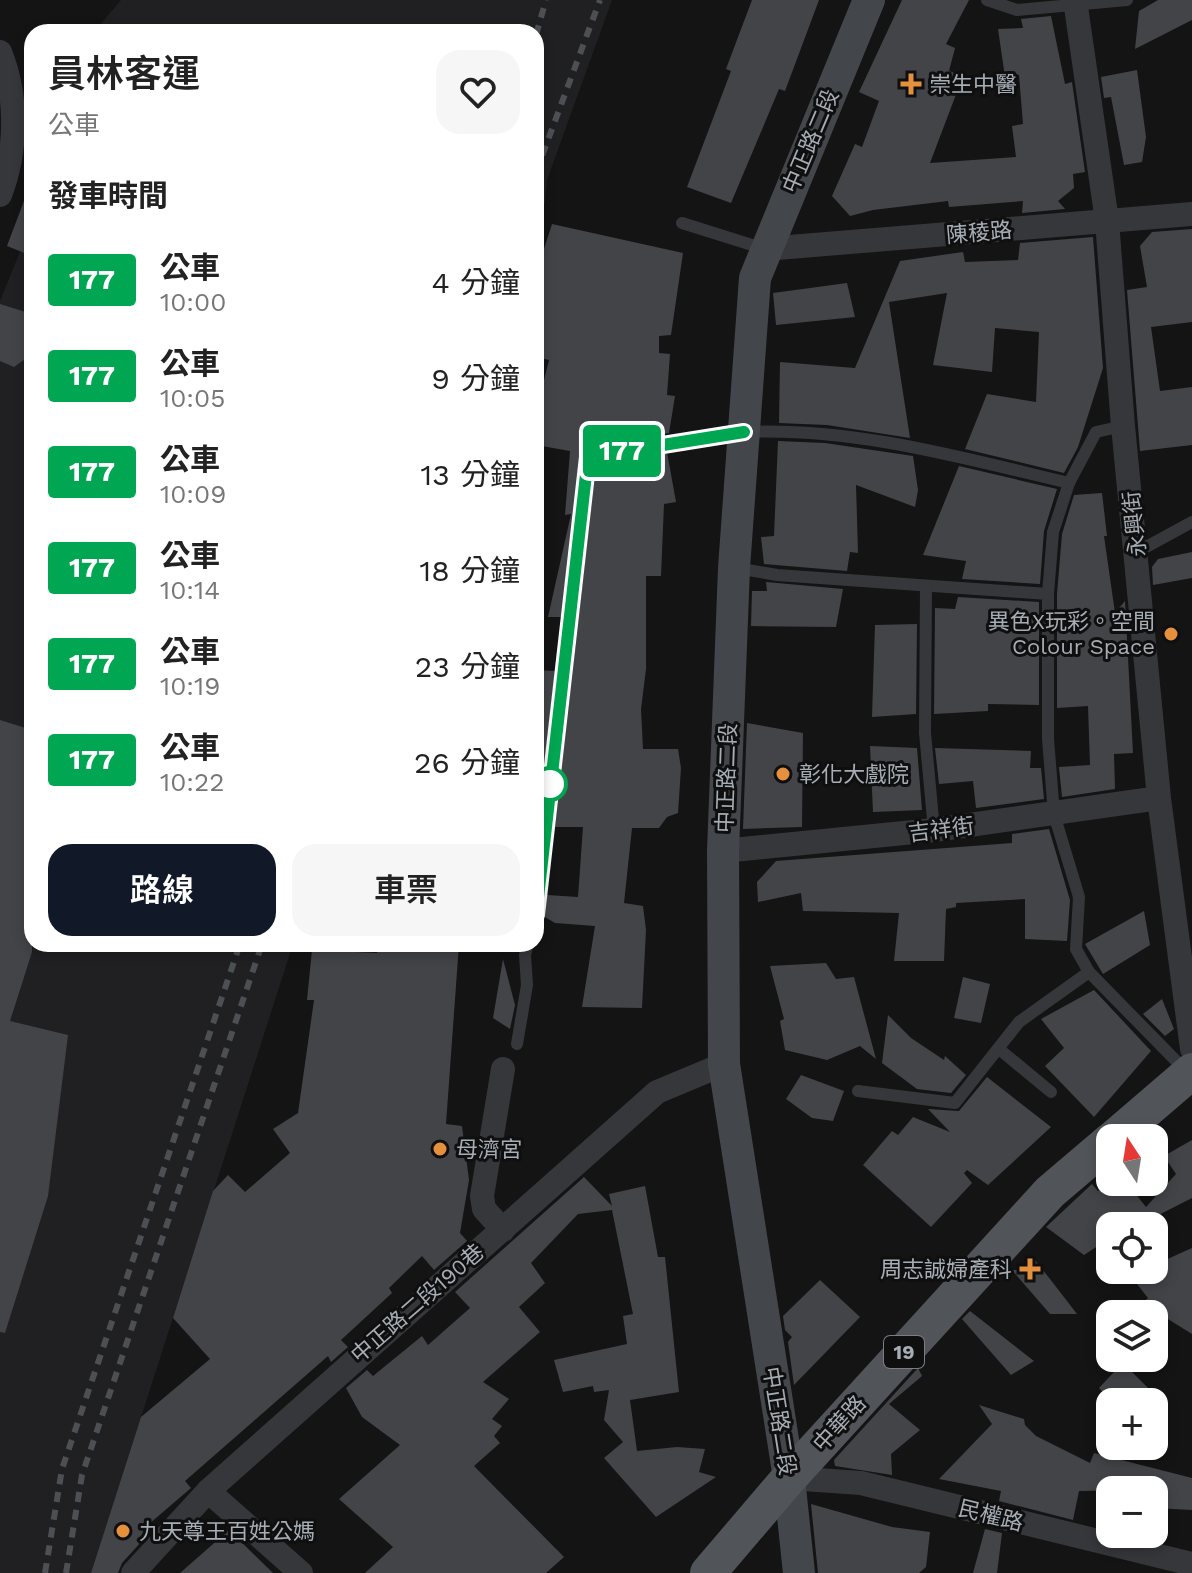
<!DOCTYPE html>
<html lang="zh-TW">
<head>
<meta charset="utf-8">
<style>
  body { margin:0; font-family:"Work Sans","Noto Sans TC",sans-serif; background:#f6f6f6; color:#222; height:100vh; display:flex; flex-direction:column; font-size:30px; white-space:nowrap }
  * { box-sizing:border-box; margin:0 }
  p { font-size:26px; color:#767676 }
  .icon { flex:none; width:44px; height:44px; fill:none; stroke:currentColor; stroke-width:2; stroke-linecap:round; stroke-linejoin:round }
  .map { position:relative; flex:1; overflow:hidden }
  .side { position:absolute; left:24px; top:24px; width:520px; height:928px; display:flex; flex-direction:column; background:#fff; border-radius:24px; box-shadow:0 4px 12px #0003 }
  .side>* { flex:none }
  .badge { padding:0 16px; border-radius:6px; font-size:28px; line-height:52px }
  .needle { width:52px; rotate:348deg }
  .buttons { position:absolute; left:1096px; top:1124px; display:grid; gap:16px }
  .buttons a { display:grid; place-items:center; width:72px; height:72px; border-radius:16px; background:#fff; box-shadow:0 4px 12px #0003; font-size:40px }
  .map>.badge { position:absolute; translate:-50% -50%; box-shadow:0 0 0 4px #fff }
  h2 { padding:0 24px; font-size:30px; line-height:72px }
  .round { display:grid; place-items:center; flex:none; width:84px; height:84px; border-radius:24px; background:#f6f6f6 }
  .head { display:flex; align-items:center; justify-content:space-between; height:136px; padding:0 24px }
  h1 { font-size:38px; font-weight:600; line-height:60px }
  .cta { display:flex; gap:16px; margin-top:auto; padding:16px 24px }
  .cta a { flex:1; height:92px; border-radius:24px; background:#111827; color:#fff; font-size:32px; font-weight:600; line-height:92px; text-align:center }
  .cta a+a { background:#f6f6f6; color:#222 }
  ul { padding:0; list-style:none }
  li { display:flex; align-items:center; gap:24px; height:96px; padding:0 24px }
  li div { flex:1 }
  li b { display:block; font-size:30px }
  li em { font-style:normal }
  li .badge { min-width:88px; font-weight:700; text-align:center }
  .map>svg:first-child { display:block }
  .built { fill:#202022 }
  .building { fill:#434448 }
  .lines { fill:none; stroke-linecap:round; stroke-linejoin:round }
  .lane { stroke:#35373a; stroke-width:12 }
  .street { stroke:#35373a; stroke-width:24 }
  .secondary { stroke:#43464a; stroke-width:32 }
  .primary { stroke:#515459; stroke-width:36 }
  .rail { stroke:#4c4f53; stroke-width:6; stroke-dasharray:10 8; stroke-linecap:butt }
  .line-casing { stroke:#fff; stroke-width:18 }
  .line { stroke:#00a651; stroke-width:12 }
  .poi-dot { fill:#e4903d; stroke:#0f0f10; stroke-width:3 }
  .stop-dot { fill:#fff; stroke:#00a651; stroke-width:4 }
  .labels { text-anchor:middle; stroke-width:6; stroke-linejoin:round; paint-order:stroke }
  .shield { fill:#0f0f10; stroke:#797e84; stroke-width:2 }
  .shield-label { font-size:20px; font-weight:bold; fill:#a6adb5 }
  .poi-label { font-size:22px; fill:#a6adb5; stroke:#0f0f10; text-anchor:start }
  .street-label { font-size:22px; fill:#a6adb5; stroke:#0f0f10 }
</style>
</head>
<body>
<div class="map">
<svg width="1192" height="1573" viewBox="0 0 1192 1573">
  <rect width="100%" height="100%" fill="#141415"/>
  <!-- built -->
  <g class="built">
    <polygon points="121,0 612,0 547,180 545,202 536,227 536,32 94,32"/>
    <polygon points="32,222 32,944 293,944 91,1573 0,1573 0,301"/>
  </g>
  <!-- building -->
  <g class="building">
    <polygon points="752,0 819,0 785,91 779,89 731,203 687,187 731,71 726,69"/>
    <polygon points="902,0 969,0 946,44 955,48 949,71 963,76 930,163 1016,157 1012,126 1023,124 1019,75 1005,77 998,29 1023,28 1021,19 1051,16 1065,84 1072,82 1085,172 1073,174 1074,188 1058,201 1065,209 1022,213 1023,201 949,207 948,201 873,210 850,216 832,196 855,144 862,147 879,101 859,92"/>
    <polygon points="1158,0 1192,0 1192,20 1135,49 1139,11"/>
    <polygon points="1137,70 1146,137 1142,162 1124,165 1111,97 1104,98 1101,77"/>
    <polygon points="30,185 32,185 32,256 7,246"/>
    <polygon points="552,224 683,253 671,335 659,336 659,353 670,354 667,395 675,396 669,433 581,452 561,617 548,617 571,514 565,515 570,451 536,445 536,412 549,360 536,357 536,274"/>
    <polygon points="1192,229 1192,322 1151,327 1160,391 1192,387 1192,445 1140,451 1127,290 1147,287 1140,246 1152,232"/>
    <polygon points="1093,237 1103,368 1078,447 1064,473 965,449 987,394 1036,402 1039,332 995,328 992,372 933,365 947,293 889,302 910,438 827,425 779,423 780,362 855,368 900,261 963,252 965,262 1018,260 1020,243"/>
    <polygon points="847,283 855,317 776,325 773,293"/>
    <polygon points="0,304 32,314 32,354 14,367 0,361"/>
    <polygon points="778,441 825,443 913,456 918,490 915,507 856,485 858,553 850,552 847,571 764,564 761,537 774,536"/>
    <polygon points="667,452 676,502 664,504 661,576 646,576 646,669 641,709 643,749 678,749 681,768 678,813 667,817 659,828 632,828 624,903 643,906 646,930 642,1008 582,1007 595,926 555,923 545,917 547,895 578,897 583,827 555,827 596,465"/>
    <polygon points="959,466 1057,489 1044,531 1040,584 962,579 966,561 923,555"/>
    <polygon points="1102,493 1107,536 1104,536 1115,613 1125,601 1133,753 1114,754 1115,789 1062,797 1059,767 1090,765 1088,706 1057,708 1057,594 1062,534 1074,495"/>
    <polygon points="1192,552 1192,578 1153,585 1152,567 1158,559"/>
    <polygon points="766,582 843,589 836,627 751,626 752,591 767,591"/>
    <polygon points="958,597 1039,602 1039,705 988,704 988,711 934,714 935,608 955,609"/>
    <polygon points="917,624 916,714 872,717 875,625"/>
    <polygon points="536,670 555,671 537,827 536,827"/>
    <polygon points="0,720 32,730 32,952 10,1021 68,1035 48,1196 5,1333 0,1332"/>
    <polygon points="747,723 803,733 802,827 743,829"/>
    <polygon points="870,746 917,748 922,810 873,812"/>
    <polygon points="935,748 1031,751 1030,768 1041,768 1044,799 976,808 973,781 939,784"/>
    <polygon points="1049,829 1070,900 1067,941 1025,939 1025,899 956,903 956,907 946,909 944,961 894,961 899,913 803,911 801,893 758,902 757,882 776,861 1012,843 1012,834"/>
    <polygon points="1144,911 1150,945 1103,974 1085,944"/>
    <polygon points="378,944 459,944 446,1124 462,1126 469,1180 460,1233 467,1241 434,1270 422,1256 389,1288 392,1293 341,1340 348,1347 331,1362 328,1356 185,1481 191,1488 149,1524 152,1530 122,1563 118,1573 91,1573 141,1417 210,1359 173,1318 213,1191 228,1175 245,1192 290,1153 273,1129 298,1113 314,1000 307,1000 312,950 377,953"/>
    <polygon points="503,959 515,1005 510,1029 493,1018"/>
    <polygon points="826,963 836,979 854,977 876,1059 860,1046 827,1060 785,1050 780,1021 784,1019 770,966"/>
    <polygon points="963,977 990,984 981,1023 954,1018"/>
    <polygon points="1094,990 1151,1051 1094,1117 1045,1066 1064,1048 1041,1019"/>
    <polygon points="1162,999 1174,1029 1165,1036 1143,1014"/>
    <polygon points="888,1015 911,1038 944,1060 945,1056 966,1075 951,1093 917,1089 882,1063"/>
    <polygon points="801,1075 844,1091 833,1121 812,1118 786,1099"/>
    <polygon points="987,1077 1051,1127 988,1185 967,1170 964,1173 972,1183 931,1227 863,1165 892,1131 898,1135 913,1117 950,1132 928,1109 959,1111"/>
    <polygon points="1192,1140 1192,1198 1137,1226 1129,1226 1132,1222 1127,1226 1110,1226 1110,1238 1084,1255 1046,1227 1092,1184 1098,1191 1109,1182 1126,1182 1146,1207 1176,1174 1164,1156"/>
    <polygon points="584,1177 612,1206 609,1194 645,1186 658,1257 665,1257 679,1392 630,1400 637,1451 677,1447 705,1449 699,1472 716,1477 656,1517 604,1458 623,1442 604,1420 609,1390 594,1392 593,1386 563,1392 554,1360 627,1344 623,1316 633,1314 612,1210 578,1214 531,1263 545,1283 519,1307 540,1332 483,1382 509,1399 492,1419 502,1426 494,1436 500,1443 474,1466 564,1557 546,1573 365,1573 393,1547 339,1499 400,1445 362,1417 346,1388 367,1370 373,1376 422,1336 428,1345 470,1308 455,1292"/>
    <polygon points="1192,1248 1192,1334 1142,1303 1148,1298 1126,1270 1154,1270 1154,1265"/>
    <polygon points="1034,1259 1050,1279 1077,1314 1050,1314 1012,1270 1020,1270"/>
    <polygon points="820,1280 860,1317 794,1385 788,1342 792,1337 785,1330 783,1316"/>
    <polygon points="970,1311 1034,1361 1011,1375 962,1319"/>
    <polygon points="918,1368 922,1376 889,1404 920,1430 891,1454 892,1475 835,1466 834,1460"/>
    <polygon points="1114,1372 1132,1372 1162,1402 1112,1402 1099,1388"/>
    <polygon points="979,1405 1024,1419 1025,1425 1036,1436 1090,1463 1094,1453 1192,1478 1192,1510 1154,1508 1154,1490 1079,1491 1073,1520 999,1501 1001,1491 939,1479 992,1424"/>
    <polygon points="811,1504 892,1527 930,1532 926,1567 919,1573 818,1573"/>
    <polygon points="985,1529 1002,1533 997,1573 973,1573"/>
    <polygon points="229,1530 273,1573 180,1573"/>
  </g>
  <g class="lines">
    <!-- lane -->
    <g class="lane">
      <polyline points="987,0 1017,10 1127,0"/>
      <polyline points="682,223 765,249"/>
      <polyline points="1137,552 1192,522"/>
      <polyline points="736,568 777,575 1048,594 1048,739 1054,814 1079,897 1076,949 1089,972 1186,1071"/>
      <polyline points="926,586 925,733 934,830"/>
      <polyline points="1048,594 1053,532 1069,483"/>
      <path d="M536 915 588 457C639 449 693 435 744 432 854 427 963 458 1069 483L1096 432 1123 426"/>
      <polyline points="517,1044 527,985 525,955 528,944"/>
      <polyline points="999,1049 1051,1092"/>
      <polyline points="858,1091 955,1103 1019,1022 1089,972"/>
    </g>
    <!-- street -->
    <g class="street">
      <polyline points="1075,0 1107,221 1123,426 1159,798 1192,1049"/>
      <path d="M0 52C18 96 17 151 0 195"/>
      <polyline points="765,249 1192,214"/>
      <polyline points="723,851 934,830 1159,798"/>
      <polyline points="503,1230 484,1209 482,1196 503,1069"/>
      <polyline points="789,1478 861,1483 1192,1564"/>
      <polyline points="208,1491 301,1573"/>
      <polyline points="133,1573 208,1491 657,1092 724,1064"/>
    </g>
    <!-- secondary -->
    <polyline class="secondary" points="799,1573 789,1478 724,1064 723,851 734,568 755,278 869,0"/>
    <!-- primary -->
    <g class="primary">
      <polyline points="1114,1138 1192,1071"/>
      <polyline points="708,1573 789,1478 1050,1192 1110,1141"/>
    </g>
    <!-- rail -->
    <g class="rail">
      <polyline points="536,35 546,0"/>
      <polyline points="536,172 600,0"/>
      <polyline points="45,1573 62,1469 240,944"/>
      <polyline points="66,1573 82,1475 262,944"/>
    </g>
  </g>
  <g class="lines">
    <defs>
      <polyline id="line" points="536,915 588,457 744,432"/>
    </defs>
    <!-- line casing -->
    <use href="#line" class="line-casing"/>
    <!-- line -->
    <use href="#line" class="line"/>
  </g>
  <!-- markers -->
  <g class="poi-dot">
    <path d="M907 72h8v8h8v8h-8v8h-8v-8h-8v-8h8z"/>
    <circle cx="1171" cy="634" r="8"/>
    <circle cx="783" cy="774" r="8"/>
    <circle cx="440" cy="1149" r="8"/>
    <path d="M1026 1257h8v8h8v8h-8v8h-8v-8h-8v-8h8z"/>
    <circle cx="123" cy="1531" r="8"/>
  </g>
  <circle class="stop-dot" cx="550" cy="784" r="16"/>
  <g class="labels">
    <!-- shield labels -->
    <rect class="shield" x="884" y="1336" width="40" height="32" rx="6"/>
    <g class="shield-label">
      <text x="904" y="1359">19</text>
    </g>
    <!-- poi labels -->
    <g class="poi-label">
      <text x="929" y="92">崇生中醫</text>
      <text x="1155" y="629" text-anchor="end">異色X玩彩。空間<tspan x="1155" dy="25">Colour Space</tspan></text>
      <text x="799" y="782">彰化大戲院</text>
      <text x="456" y="1157">母濟宮</text>
      <text x="1012" y="1277" text-anchor="end">周志誠婦產科</text>
      <text x="139" y="1539">九天尊王百姓公媽</text>
    </g>
    <!-- street labels -->
    <g class="street-label">
      <text transform="translate(810 141) rotate(-67)" y="8">中正路二段</text>
      <text transform="translate(979 232) rotate(-5)" y="8">陳稜路</text>
      <text transform="translate(1134 524) rotate(-96)" y="8">永興街</text>
      <text transform="translate(726 778) rotate(-88)" y="8">中正路二段</text>
      <text transform="translate(941 829) rotate(-7)" y="8">吉祥街</text>
      <text transform="translate(417 1303) rotate(-41)" y="8">中正路二段190巷</text>
      <text transform="translate(780 1421) rotate(81)" y="8">中正路二段</text>
      <text transform="translate(839 1423) rotate(-48)" y="8">中華路</text>
      <text transform="translate(991 1515) rotate(14)" y="8">民權路</text>
    </g>
  </g>
</svg>
<div class="buttons">
<a><svg class="needle" viewBox="-14 -14 28 28"><path d="M0-13l5 13h-10z" fill="#e53935"/><path d="M0 13l5-13h-10z" fill="#767676"/></svg></a>
<a><svg class="icon" aria-label="locate" viewBox="0 0 24 24"><circle cx="12" cy="12" r="6"/><path d="M12 2v4M12 18v4M2 12h4M18 12h4"/></svg></a>
<a><svg class="icon" aria-label="layers" viewBox="0 0 24 24"><path d="M12 4l9 5-9 5-9-5zM3 14l9 5 9-5"/></svg></a>
<a>+</a>
<a>−</a>
</div>
<b class="badge" style="left:622px;top:451px;background:#00a651;color:#fff">177</b>
<section class="side">
<div class="head"><div><h1>員林客運</h1><p>公車</p></div><a class="round"><svg class="icon" aria-label="heart" viewBox="0 0 24 24"><path d="M12 20l-8-8c-3-5 5-10 8-4 3-6 11-1 8 4z"/></svg></a></div>
<h2>發車時間</h2>
<ul>
<li><span class="badge" style="background:#00a651;color:#fff">177</span><div><b>公車</b><p>10:00</p></div><em>4 分鐘</em></li>
<li><span class="badge" style="background:#00a651;color:#fff">177</span><div><b>公車</b><p>10:05</p></div><em>9 分鐘</em></li>
<li><span class="badge" style="background:#00a651;color:#fff">177</span><div><b>公車</b><p>10:09</p></div><em>13 分鐘</em></li>
<li><span class="badge" style="background:#00a651;color:#fff">177</span><div><b>公車</b><p>10:14</p></div><em>18 分鐘</em></li>
<li><span class="badge" style="background:#00a651;color:#fff">177</span><div><b>公車</b><p>10:19</p></div><em>23 分鐘</em></li>
<li><span class="badge" style="background:#00a651;color:#fff">177</span><div><b>公車</b><p>10:22</p></div><em>26 分鐘</em></li>
</ul>
<div class="cta"><a>路線</a><a>車票</a></div>
</section>
</div>
</body>
</html>
